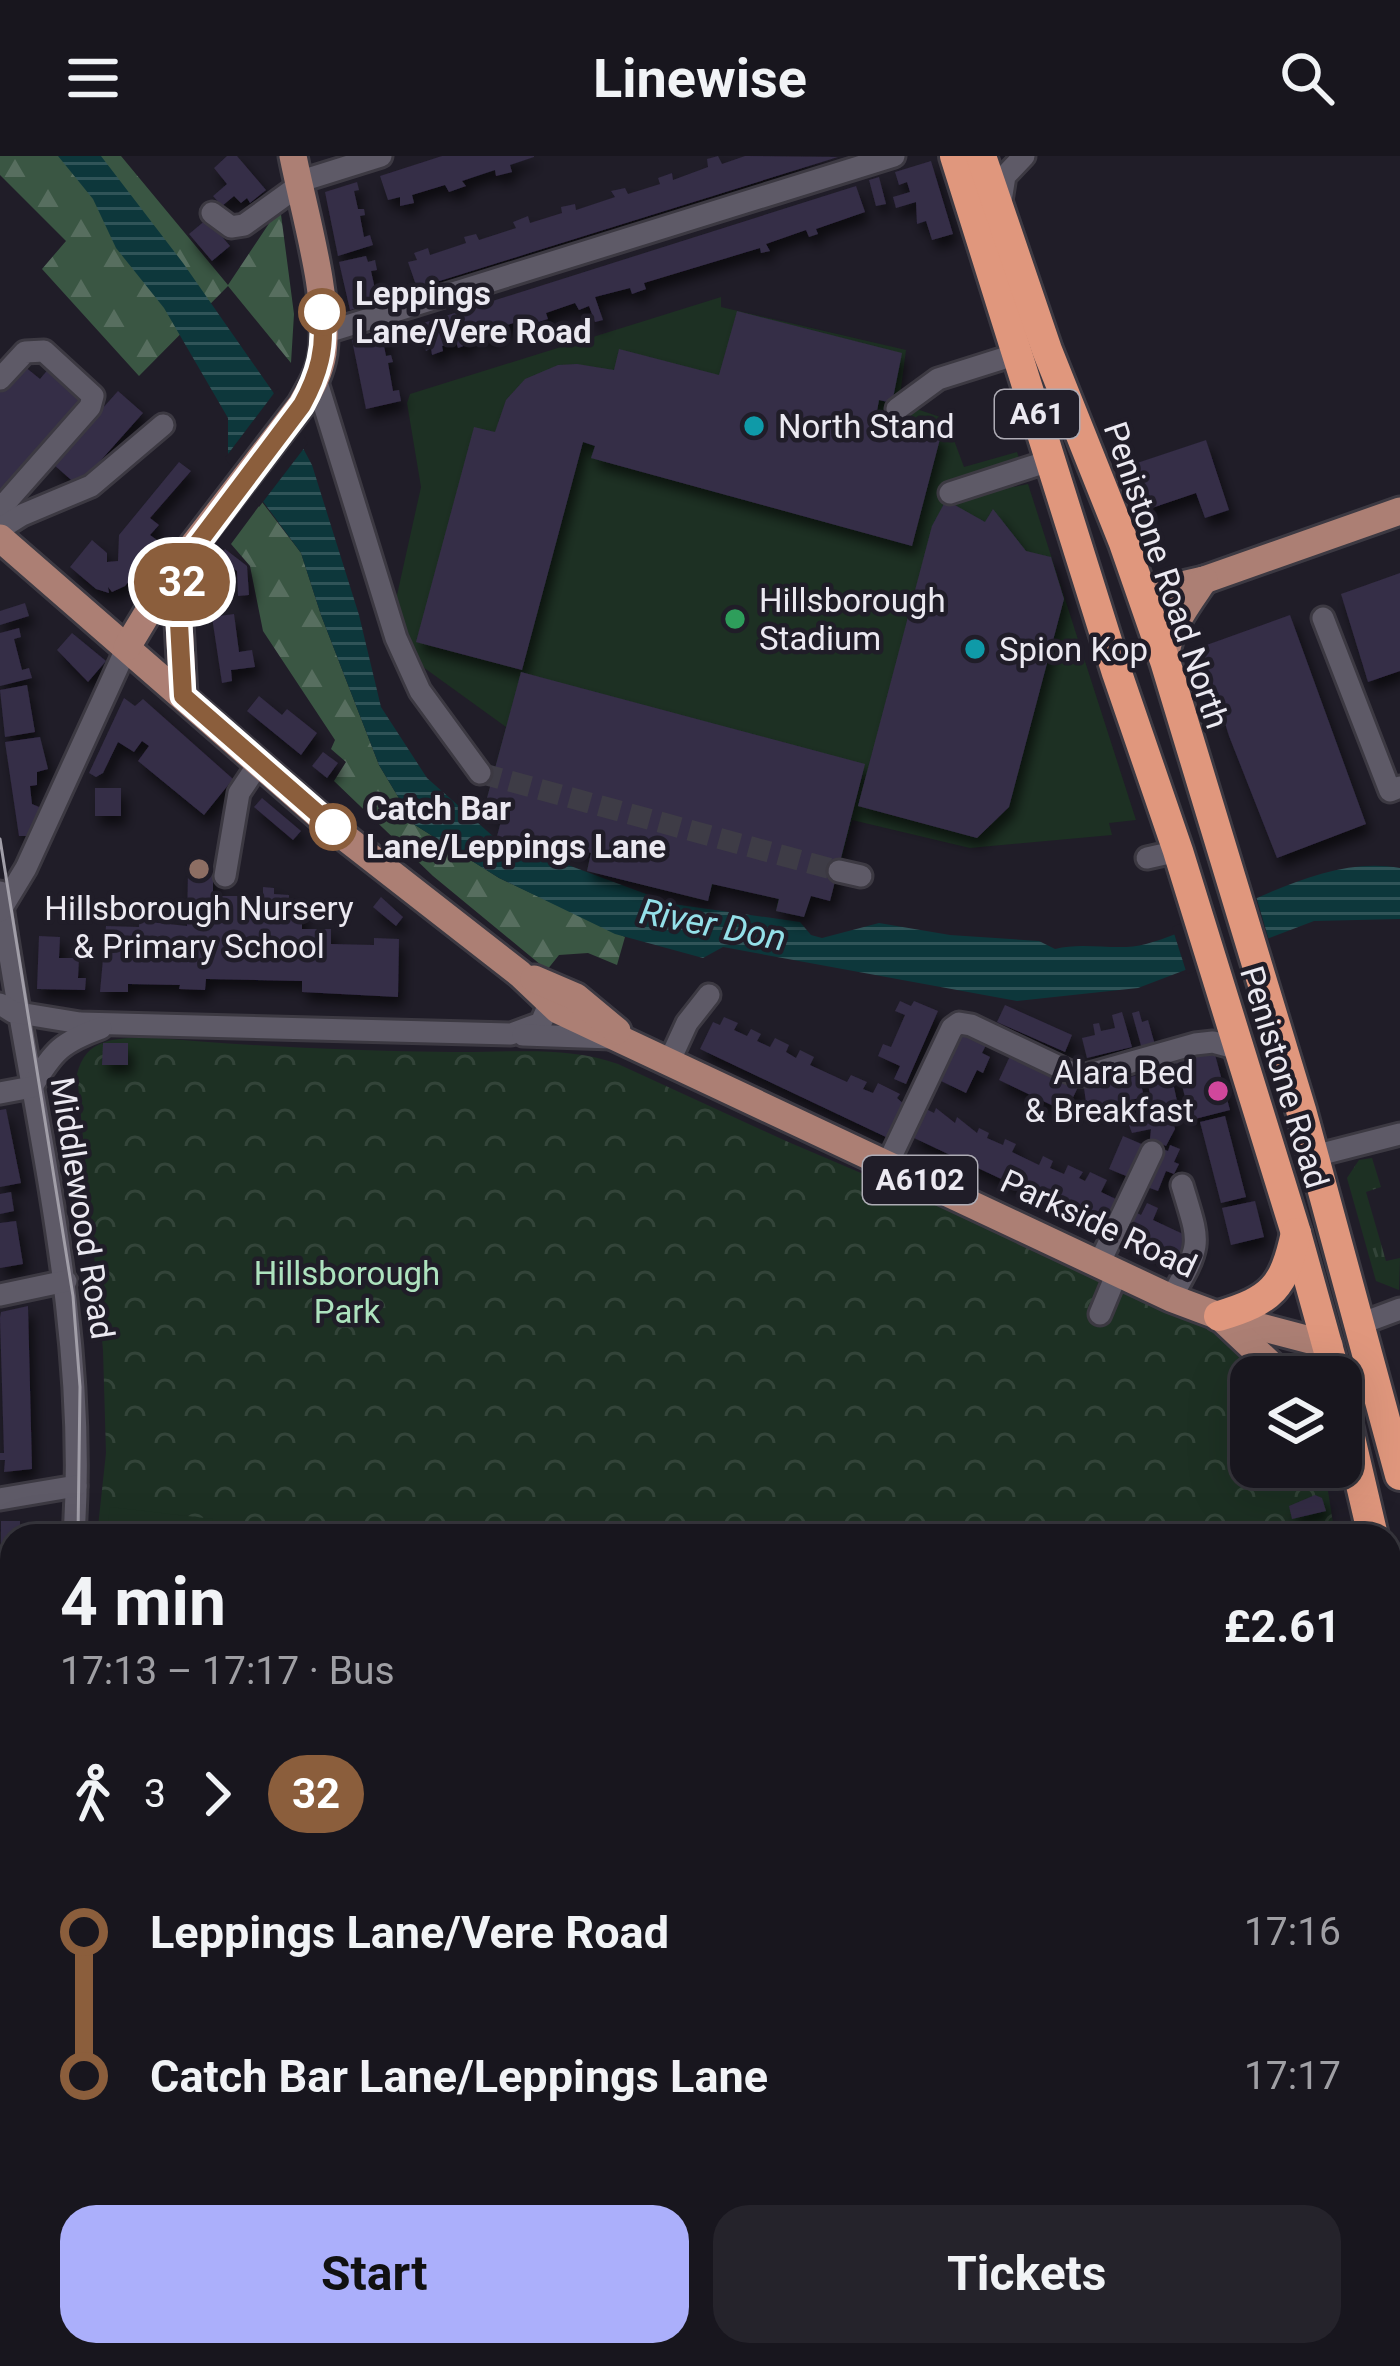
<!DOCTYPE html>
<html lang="en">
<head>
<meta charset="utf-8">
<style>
  body { margin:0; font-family:Roboto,sans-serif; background:#25232b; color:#f1f3f6; height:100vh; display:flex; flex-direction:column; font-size:45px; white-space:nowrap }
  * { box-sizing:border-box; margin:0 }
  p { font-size:39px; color:#9f9fa4 }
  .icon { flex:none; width:66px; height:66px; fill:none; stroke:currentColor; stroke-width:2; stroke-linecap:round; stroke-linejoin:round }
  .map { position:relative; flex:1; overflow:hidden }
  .drawer { position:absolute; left:0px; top:1368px; width:1401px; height:843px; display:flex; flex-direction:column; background:#18161e; border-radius:36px 36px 0 0; box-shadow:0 12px 48px #0002,0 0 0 3px #36353c }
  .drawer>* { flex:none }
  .badge { padding:0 24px; border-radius:39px; font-size:42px; line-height:78px }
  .buttons { position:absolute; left:1230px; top:1200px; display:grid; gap:24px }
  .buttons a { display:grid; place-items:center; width:132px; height:132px; border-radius:24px; background:#18161e; box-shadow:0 12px 48px #0002,0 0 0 3px #36353c; font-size:60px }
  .map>.badge { position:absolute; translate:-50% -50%; box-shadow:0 0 0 6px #fff }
  .legs { display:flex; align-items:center; gap:18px; height:132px; padding:0 60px; font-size:39px }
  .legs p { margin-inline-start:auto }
  .summary { display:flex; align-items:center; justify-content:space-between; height:204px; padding:0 60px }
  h1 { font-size:66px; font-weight:700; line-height:90px }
  .cta { display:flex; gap:24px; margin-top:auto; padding:24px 60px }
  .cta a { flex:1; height:138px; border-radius:36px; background:#abaffb; color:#111; font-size:48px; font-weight:700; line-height:138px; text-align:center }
  .cta a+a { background:#25232b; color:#f1f3f6 }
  ul { padding:0 60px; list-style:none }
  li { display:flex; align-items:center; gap:42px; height:144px; font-size:45px }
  li i { display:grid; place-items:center; width:18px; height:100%; margin:0 15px; background:currentColor }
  li i::after { content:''; width:30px; height:30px; margin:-15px; border:9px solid; border-radius:50%; background:#18161e }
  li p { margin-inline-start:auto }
  li:first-child i { background:linear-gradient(#0000 50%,currentColor 0) }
  li:last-child i { background:linear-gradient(currentColor 50%,#0000 0) }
  header { display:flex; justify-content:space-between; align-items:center; height:156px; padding:0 60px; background:#18161e; font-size:54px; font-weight:700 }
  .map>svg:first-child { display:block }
  .grass { fill:url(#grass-tufts) }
  .forest { fill:url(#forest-firs) }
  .park { fill:url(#park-crowns) }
  .pitch { fill:#1d3023 }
  .water { fill:url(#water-rules) }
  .pier { fill:#201d28 }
  .building { fill:#352d47; filter:url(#shadow) }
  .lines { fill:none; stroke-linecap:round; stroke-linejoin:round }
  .minor-tunnel { stroke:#3e3c46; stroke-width:21; stroke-dasharray:21 10; stroke-linecap:butt }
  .minor-casing { stroke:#3c3942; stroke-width:27 }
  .major-casing { stroke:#3c3942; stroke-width:33 }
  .highway-casing { stroke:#3c3942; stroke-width:36 }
  .minor { stroke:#5e5a67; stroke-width:21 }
  .major { stroke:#ac7f74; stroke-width:27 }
  .highway { stroke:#e0977d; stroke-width:30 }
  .tram { stroke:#a19ea8; stroke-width:3 }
  .line-1-casing { stroke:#fff; stroke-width:27 }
  .line-1 { stroke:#8b5e3c; stroke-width:18 }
  .stop-1-dot { fill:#fff; stroke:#8b5e3c; stroke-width:6 }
  .culture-dot { fill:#0f9aa8; stroke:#201d28; stroke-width:4.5 }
  .leisure-dot { fill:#2e9e5b; stroke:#201d28; stroke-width:4.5 }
  .education-dot { fill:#8d6e63; stroke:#201d28; stroke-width:4.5 }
  .hotel-dot { fill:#d1479c; stroke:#201d28; stroke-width:4.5 }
  .labels { text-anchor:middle; stroke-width:9; stroke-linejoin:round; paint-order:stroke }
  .shield { fill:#201d28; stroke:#aeacb5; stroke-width:3 }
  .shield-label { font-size:30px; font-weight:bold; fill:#ebe9f1 }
  .stop-label { font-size:33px; font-weight:bold; fill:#ebe9f1; stroke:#201d28; text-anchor:start }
  .poi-label { font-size:33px; fill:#ebe9f1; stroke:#201d28; text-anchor:start }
  .street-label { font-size:33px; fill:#ebe9f1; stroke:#201d28 }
  .park-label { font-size:33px; fill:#ade3be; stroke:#201d28 }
  .water-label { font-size:36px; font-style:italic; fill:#94e0e9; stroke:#201d28 }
</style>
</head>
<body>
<header><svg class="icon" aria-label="menu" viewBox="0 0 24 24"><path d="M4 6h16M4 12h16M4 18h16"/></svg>Linewise<svg class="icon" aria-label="search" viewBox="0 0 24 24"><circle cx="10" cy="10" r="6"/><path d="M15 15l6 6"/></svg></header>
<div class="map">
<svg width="1400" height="2210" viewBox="0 0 1400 2210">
  <defs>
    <pattern id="grass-tufts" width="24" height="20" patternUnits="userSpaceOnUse" patternTransform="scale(3)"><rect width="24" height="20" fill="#1d3023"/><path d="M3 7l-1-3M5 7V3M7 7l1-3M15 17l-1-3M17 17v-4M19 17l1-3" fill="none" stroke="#334439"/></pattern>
    <pattern id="forest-firs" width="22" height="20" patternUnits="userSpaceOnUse" patternTransform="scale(3)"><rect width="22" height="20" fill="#3a5643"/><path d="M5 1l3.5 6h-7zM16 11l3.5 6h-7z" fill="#576e5f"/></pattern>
    <pattern id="park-crowns" width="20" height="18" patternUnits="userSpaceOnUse" patternTransform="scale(3)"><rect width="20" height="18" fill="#1d3023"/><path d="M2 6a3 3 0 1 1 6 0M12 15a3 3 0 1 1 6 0" fill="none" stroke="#334439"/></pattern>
    <pattern id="water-rules" width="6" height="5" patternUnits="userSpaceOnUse" patternTransform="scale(3)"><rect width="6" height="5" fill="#0d373b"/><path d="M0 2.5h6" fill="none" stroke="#305458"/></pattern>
    <filter id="shadow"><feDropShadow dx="5" dy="9" stdDeviation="6" flood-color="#0009"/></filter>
  </defs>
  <rect width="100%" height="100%" fill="#201d28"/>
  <!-- grass -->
  <polygon class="grass" points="1372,1002 1381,1031 1366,1036 1386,1105 1400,1102 1399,1134 1376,1125 1347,1022 1359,1004"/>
  <!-- forest -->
  <g class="forest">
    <polygon points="0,0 121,0 228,129 280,51 294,158 291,207 228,130 139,220 42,113 66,85 0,19"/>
    <polygon points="262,346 301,397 321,459 379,609 415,669 499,722 625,781 617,809 588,797 559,799 547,814 433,720 334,625 346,606 331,593 335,584 263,475 250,410 231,388"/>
  </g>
  <!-- park -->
  <g class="park">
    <path d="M146 881C247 890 350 895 452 896 506 897 566 889 618 908L786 985 1274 1193 1285 1221H1251V1311H1319L1328 1335 1335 1380H97L106 1297 103 1194 77 918C86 882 114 883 146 881Z"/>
    <polygon points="22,2199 848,2199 852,2210 22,2210"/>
  </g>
  <!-- pitch -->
  <g class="pitch">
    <polygon points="721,141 721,151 906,194 899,247 946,263 964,311 1017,296 1020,305 1008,309 1014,331 1028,328 1136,664 1109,667 1112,679 970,692 852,664 830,745 811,740 804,761 776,755 778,743 713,728 708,745 587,715 591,696 529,678 525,688 497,680 503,658 484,653 506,571 423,511 403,478 395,448 421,331 407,247 410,238"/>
    <polygon points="110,1351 213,1363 211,1380 106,1380"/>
    <polygon points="490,2199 783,2199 792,2210 475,2210"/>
  </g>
  <!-- water -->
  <path class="water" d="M58 0H101L183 107 273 236 312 309 359 459 381 551 427 622 495 682 673 748 800 766 811 779 822 782 879 767 950 779 1039 785 1055 793C1085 785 1118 796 1146 788 1225 766 1316 696 1400 712V763L1314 765 1138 832 1017 845 723 791 703 802 615 778 499 722 415 669 379 609 321 459 301 397 228 298V262L164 152 116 92 93 43Z"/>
  <!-- pier -->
  <g class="pier">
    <polygon points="278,232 308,287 259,351 225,302"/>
    <polygon points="1255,737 1270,788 1187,818 1172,771"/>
  </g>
  <!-- building -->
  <g class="building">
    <polygon points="227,0 237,0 266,34 250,47 247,42 241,47 234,40 222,50 213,40 227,28 214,12"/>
    <polygon points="442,0 534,0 534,1 510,9 512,16 496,20 495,14 462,25 466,30 449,36 445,29 412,39 414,47 400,50 400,41 388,44 380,20"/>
    <polygon points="718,0 722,8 745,0 838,1 417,132 408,106 417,104 414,97 428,92 430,99 466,87 464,81 476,78 479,84 516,72 513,66 528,60 530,67 562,57 561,51 575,48 576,54 615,41 611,35 625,32 628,38 660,28 658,22 672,17 673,24 708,11 707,3"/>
    <polygon points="931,5 953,78 932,84 926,65 917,68 916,46 896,52 893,41 910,36 907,26 899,29 895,16"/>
    <polygon points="879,21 886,48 876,50 869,24"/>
    <polygon points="357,26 359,34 354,35 358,53 364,53 365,59 360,60 364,81 370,79 373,89 338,100 325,36"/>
    <polygon points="856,30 865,56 816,73 818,78 809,81 806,74 766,88 770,95 761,97 760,92 644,127 646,133 632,138 630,132 595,141 603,164 595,166 589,150 579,154 575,147 546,157 548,163 529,169 527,163 497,172 500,180 486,184 484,177 467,183 469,188 458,192 456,186 442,190 443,195 432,199 431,192 426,195 420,168"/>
    <polygon points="207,63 230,90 212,105 189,78"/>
    <polygon points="366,100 368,106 375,104 377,114 371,115 375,133 382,131 384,141 378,142 379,147 350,154 339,106"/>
    <polygon points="737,155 902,197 892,247 879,244 876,261 941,279 912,390 591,302 595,290 583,286 522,514 416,486 474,271 495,276 506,244 525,223 558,209 577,208 614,214 619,193 719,219"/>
    <polygon points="387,177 388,184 383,185 386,200 391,199 393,206 388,207 393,235 399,234 401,245 366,253 352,184"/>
    <polygon points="24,210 40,223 50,211 85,242 6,337 0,332 0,231"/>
    <polygon points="118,235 143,257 78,330 53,308"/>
    <polygon points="1206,284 1229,354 1205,362 1196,337 1146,354 1131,309"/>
    <polygon points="179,306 191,315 150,362 159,369 150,379 161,387 125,430 112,436 108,431 109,437 96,433 70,411 92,384 107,397 107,406 118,405 119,379"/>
    <polygon points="946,344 985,366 993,353 1026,395 1051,401 1064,443 1009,651 977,682 858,650 932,370"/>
    <polygon points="225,393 247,410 249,439 238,440 237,415 219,402"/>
    <polygon points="1400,417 1400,515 1368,526 1341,438"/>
    <polygon points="25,447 29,460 0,469 0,455"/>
    <polygon points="234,458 239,496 252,494 255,511 231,514 232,525 222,527 212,461"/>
    <polygon points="1290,459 1366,668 1277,702 1229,580 1201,491"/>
    <polygon points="19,472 21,481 14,483 22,514 29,512 32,522 0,530 0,477"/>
    <polygon points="72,477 106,505 88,526 57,494"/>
    <polygon points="521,516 865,608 830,745 811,740 804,761 776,755 779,743 712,728 708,745 587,715 591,697 528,678 525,688 497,680 503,658 484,653"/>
    <polygon points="27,529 35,576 5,581 0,534"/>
    <polygon points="259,540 282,559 287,553 317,577 301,599 247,555"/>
    <polygon points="124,542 135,550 143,543 233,623 204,659 138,605 149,590 142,585 134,596 118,586 103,617 96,621 89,617"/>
    <polygon points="40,581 48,613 37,616 37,629 30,630 32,648 39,651 38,661 26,680 19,680 5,586"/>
    <polygon points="323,596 338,607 327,622 312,610"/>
    <rect x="95" y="632" width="26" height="28"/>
    <polygon points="262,642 301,675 293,684 254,651"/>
    <polygon points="188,714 213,714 213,740 239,740 239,746 263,747 263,731 274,732 274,738 289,739 289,748 302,748 302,773 331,773 331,788 374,789 374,782 399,783 398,841 302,836 302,825 206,823 205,834 179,833 180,829 128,828 128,836 100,836 106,770 139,771 139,765 187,770"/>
    <polygon points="381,741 403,761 396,770 373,751"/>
    <polygon points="39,780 60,781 59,802 79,802 78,822 86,822 85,834 37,833"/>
    <polygon points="900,845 911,850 914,845 938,855 906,928 894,923 900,910 878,900 883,888 891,891 905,859 895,855"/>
    <polygon points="1005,849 1072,879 1065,896 997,866"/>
    <polygon points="1139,855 1142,866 1148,864 1155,889 1142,893 1132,857"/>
    <polygon points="1122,856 1132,891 1087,902 1082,882 1095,879 1093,868 1099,867 1101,875 1115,872 1112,859"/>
    <polygon points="724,861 738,867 734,874 747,880 751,873 761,878 757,885 770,891 775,882 789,889 786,896 796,902 800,894 814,901 810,909 847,926 851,919 867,926 863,933 873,937 878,927 900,938 897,942 905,949 888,982 700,893 713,866 720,869"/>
    <polygon points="964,876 987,887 982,897 990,901 983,917 977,914 966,937 941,925"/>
    <polygon points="103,887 128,887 128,909 102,909"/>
    <polygon points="1214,895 1230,954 1191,964 1176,906"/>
    <polygon points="1010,900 1078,931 1066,956 999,924"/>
    <polygon points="1170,913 1179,954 1171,956 1175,973 1166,990 1150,983 1151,973 1132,977 1129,969 1155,960 1146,920"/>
    <polygon points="1139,919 1144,941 1127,945 1130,954 1120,957 1118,947 1087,953 1084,932"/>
    <polygon points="936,952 955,967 957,961 977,977 979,972 989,977 987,982 1003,989 1005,983 1016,988 1012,996 1039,1009 1043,1000 1053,1005 1050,1012 1064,1018 1068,1009 1083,1016 1079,1022 1085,1025 1090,1016 1107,1024 1101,1036 1120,1045 1107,1073 912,981 926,953 934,957"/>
    <polygon points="6,953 21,1027 0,1031 0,954"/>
    <polygon points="1225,960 1246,1041 1221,1047 1200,966"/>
    <polygon points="1123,980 1146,990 1131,1022 1109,1013"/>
    <polygon points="1170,989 1180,993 1174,1006 1179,1008 1174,1018 1166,1015 1158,1035 1147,1031 1162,993 1168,995"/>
    <polygon points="11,1036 14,1055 0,1058 0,1038"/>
    <polygon points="1255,1045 1264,1081 1231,1089 1222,1052"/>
    <polygon points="1147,1047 1158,1052 1153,1064 1198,1085 1186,1110 1123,1082 1135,1056 1141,1059"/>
    <polygon points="16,1065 23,1108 0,1112 0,1067"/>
    <polygon points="28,1150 32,1313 4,1316 5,1304 0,1304 0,1297 4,1297 0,1162 1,1156"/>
    <polygon points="1315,1339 1322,1342 1326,1355 1292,1363 1289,1350"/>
    <polygon points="1,1365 20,1365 20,1373 27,1373 26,1380 12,1380 12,1498 0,1497"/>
    <polygon points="0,1542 12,1544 12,1631 8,1667 0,1666"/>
    <polygon points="1400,1782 1400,1808 1389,1813 1389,1786"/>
    <polygon points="1400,1922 1400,1964 1389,1968 1389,1926"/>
    <polygon points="1400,2122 1400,2171 1389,2176 1389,2126"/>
    <polygon points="902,2199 937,2199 941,2210 906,2210"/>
    <polygon points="1076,2199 1170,2199 1170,2200 1148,2208 1145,2200 1120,2210 1050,2210"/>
    <polygon points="1267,2199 1308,2199 1312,2209 1257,2210 1254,2204"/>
  </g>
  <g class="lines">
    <!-- minor-tunnel -->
    <polyline class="minor-tunnel" points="480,617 839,715"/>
    <defs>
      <g id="minor">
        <polyline points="298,26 381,0"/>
        <polyline points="1000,51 1005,20 1024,0"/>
        <polyline points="212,57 231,71 244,69 298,30"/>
        <polyline points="324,177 894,0"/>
        <polyline points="0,223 25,196 44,195 93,240 90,251 0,353"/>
        <polyline points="316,223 396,482 420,535 480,617"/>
        <polyline points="897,253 938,223 1017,198"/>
        <polyline points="950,337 1052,304"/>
        <polyline points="0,373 22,359 91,330 163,269"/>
        <polyline points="1323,462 1390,635 1400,631"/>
        <polyline points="1147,702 1178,695"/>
        <polyline points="839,715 861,720"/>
        <polyline points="225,720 239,637 259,607"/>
        <path d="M0 736C30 951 89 1161 74 1380"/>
        <polyline points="0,755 26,712 127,491"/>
        <polyline points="0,848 13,856 80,867 511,878 541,867 549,848"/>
        <polyline points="523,879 612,882"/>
        <polyline points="669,906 687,867 709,839"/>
        <path d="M32 931C53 895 62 886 101 872"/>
        <polyline points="0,937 32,931"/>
        <polyline points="1314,1000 1400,978"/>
        <polyline points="887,1009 952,872 959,867 971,869 1076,919 1086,919 1195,888 1213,886 1239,893"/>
        <polyline points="1098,1110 1152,996"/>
        <polyline points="0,1139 66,1125"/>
        <path d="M1171 1142C1203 1086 1200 1089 1182 1029"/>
        <polyline points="1100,1158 1117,1117"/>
        <polyline points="1360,1168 1400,1153"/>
        <polyline points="0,1343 76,1330"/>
        <polyline points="0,1526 12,1528"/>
        <polyline points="0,1693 12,1694"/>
        <polyline points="1389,1840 1400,1844"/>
        <polyline points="0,1998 12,1911"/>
        <polyline points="1389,2046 1400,2042"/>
        <polyline points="953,2199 957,2210"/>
        <polyline points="1002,2210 1027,2199"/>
      </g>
      <g id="major">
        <polyline points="0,382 333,672 520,818 558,854 1171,1142 1219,1160 1329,1189"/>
        <polyline points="1143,438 1204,424 1400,355"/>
        <path d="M127 491 171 418 301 249C311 232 320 217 323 197 330 142 304 56 293 0"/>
        <path d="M1165 505C1167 474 1187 449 1204 424"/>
        <polyline points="183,540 179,467 185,404"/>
        <polyline points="534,823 576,841 617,875"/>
        <polyline points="1219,1160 1284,1221"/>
      </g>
      <g id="highway">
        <polyline points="955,0 1117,517 1178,695 1296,1077 1336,1221"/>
        <polyline points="981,0 1047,194 1124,387 1165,505 1301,954 1400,1319"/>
        <path d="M1219 1160C1272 1144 1284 1132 1296 1077"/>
        <polyline points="1341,1243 1373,1380"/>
        <polyline points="1389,1450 1400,1498"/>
      </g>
    </defs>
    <!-- minor casing -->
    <use href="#minor" class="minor-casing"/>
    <!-- major casing -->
    <use href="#major" class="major-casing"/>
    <!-- highway casing -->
    <use href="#highway" class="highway-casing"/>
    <!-- minor -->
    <use href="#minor" class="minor"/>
    <!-- major -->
    <use href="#major" class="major"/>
    <!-- highway -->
    <use href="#highway" class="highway"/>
    <!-- tram -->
    <g class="tram">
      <polyline points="0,683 73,1140 80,1231 78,1380"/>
      <polyline points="0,1951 12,1867"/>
      <polyline points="0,2057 12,1953"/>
    </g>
  </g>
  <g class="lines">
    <defs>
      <path id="line-1" d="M322 156C326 192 319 218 302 249L185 404 179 467 183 540 333 671"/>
    </defs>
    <!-- line-1 casing -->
    <use href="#line-1" class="line-1-casing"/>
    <!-- line-1 -->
    <use href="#line-1" class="line-1"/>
  </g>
  <!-- markers -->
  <g class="stop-1-dot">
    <circle cx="322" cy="156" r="21"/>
    <circle cx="333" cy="671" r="21"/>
  </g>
  <g class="culture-dot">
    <circle cx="754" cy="270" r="12"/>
    <circle cx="975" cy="493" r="12"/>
  </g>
  <circle class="leisure-dot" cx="735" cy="463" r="12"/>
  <circle class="education-dot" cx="199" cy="713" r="12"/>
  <circle class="hotel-dot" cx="1218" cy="935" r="12"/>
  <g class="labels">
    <!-- shield labels -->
    <g class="shield">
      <rect x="995" y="234" width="84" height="48" rx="9"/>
      <rect x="863" y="1000" width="114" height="48" rx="9"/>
    </g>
    <g class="shield-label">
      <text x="1037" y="268">A61</text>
      <text x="920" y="1034">A6102</text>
    </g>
    <!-- stop labels -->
    <g class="stop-label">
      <text x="355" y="149">Leppings<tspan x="355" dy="38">Lane/Vere Road</tspan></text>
      <text x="366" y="664">Catch Bar<tspan x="366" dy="38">Lane/Leppings Lane</tspan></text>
    </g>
    <!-- poi labels -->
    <g class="poi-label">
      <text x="778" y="282">North Stand</text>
      <text x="759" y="456">Hillsborough<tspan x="759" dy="38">Stadium</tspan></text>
      <text x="999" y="505">Spion Kop</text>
      <text x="199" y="764" text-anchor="middle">Hillsborough Nursery<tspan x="199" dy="38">&amp; Primary School</tspan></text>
      <text x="1194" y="928" text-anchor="end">Alara Bed<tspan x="1194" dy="38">&amp; Breakfast</tspan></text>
    </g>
    <!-- street labels -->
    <g class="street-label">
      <text transform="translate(1167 419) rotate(71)" y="12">Penistone Road North</text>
      <text transform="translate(1285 921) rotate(73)" y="12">Penistone Road</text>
      <text transform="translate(83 1052) rotate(81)" y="12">Middlewood Road</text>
      <text transform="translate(1099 1067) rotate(25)" y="12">Parkside Road</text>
    </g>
    <!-- park labels -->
    <g class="park-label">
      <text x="347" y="1129">Hillsborough<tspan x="347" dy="38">Park</tspan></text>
    </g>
    <!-- water labels -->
    <g class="water-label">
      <text transform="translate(713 768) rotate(11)" y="13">River Don</text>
    </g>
  </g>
</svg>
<div class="buttons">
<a><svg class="icon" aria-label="layers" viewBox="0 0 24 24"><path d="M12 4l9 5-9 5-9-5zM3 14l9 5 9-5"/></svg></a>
</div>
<b class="badge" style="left:182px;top:426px;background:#8b5e3c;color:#fff">32</b>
<section class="drawer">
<div class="summary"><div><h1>4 min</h1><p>17:13 – 17:17 · Bus</p></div><b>£2.61</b></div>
<div class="legs"><svg class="icon" aria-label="walk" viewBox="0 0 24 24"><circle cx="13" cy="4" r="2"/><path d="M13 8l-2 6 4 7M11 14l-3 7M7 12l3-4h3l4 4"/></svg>3<svg class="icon" aria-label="forward" viewBox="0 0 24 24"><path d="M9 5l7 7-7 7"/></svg><b class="badge" style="background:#8b5e3c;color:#fff">32</b></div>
<ul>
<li><i style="color:#8b5e3c"></i><b>Leppings Lane/Vere Road</b><p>17:16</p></li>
<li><i style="color:#8b5e3c"></i><b>Catch Bar Lane/Leppings Lane</b><p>17:17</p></li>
</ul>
<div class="cta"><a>Start</a><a>Tickets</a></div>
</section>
</div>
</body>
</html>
